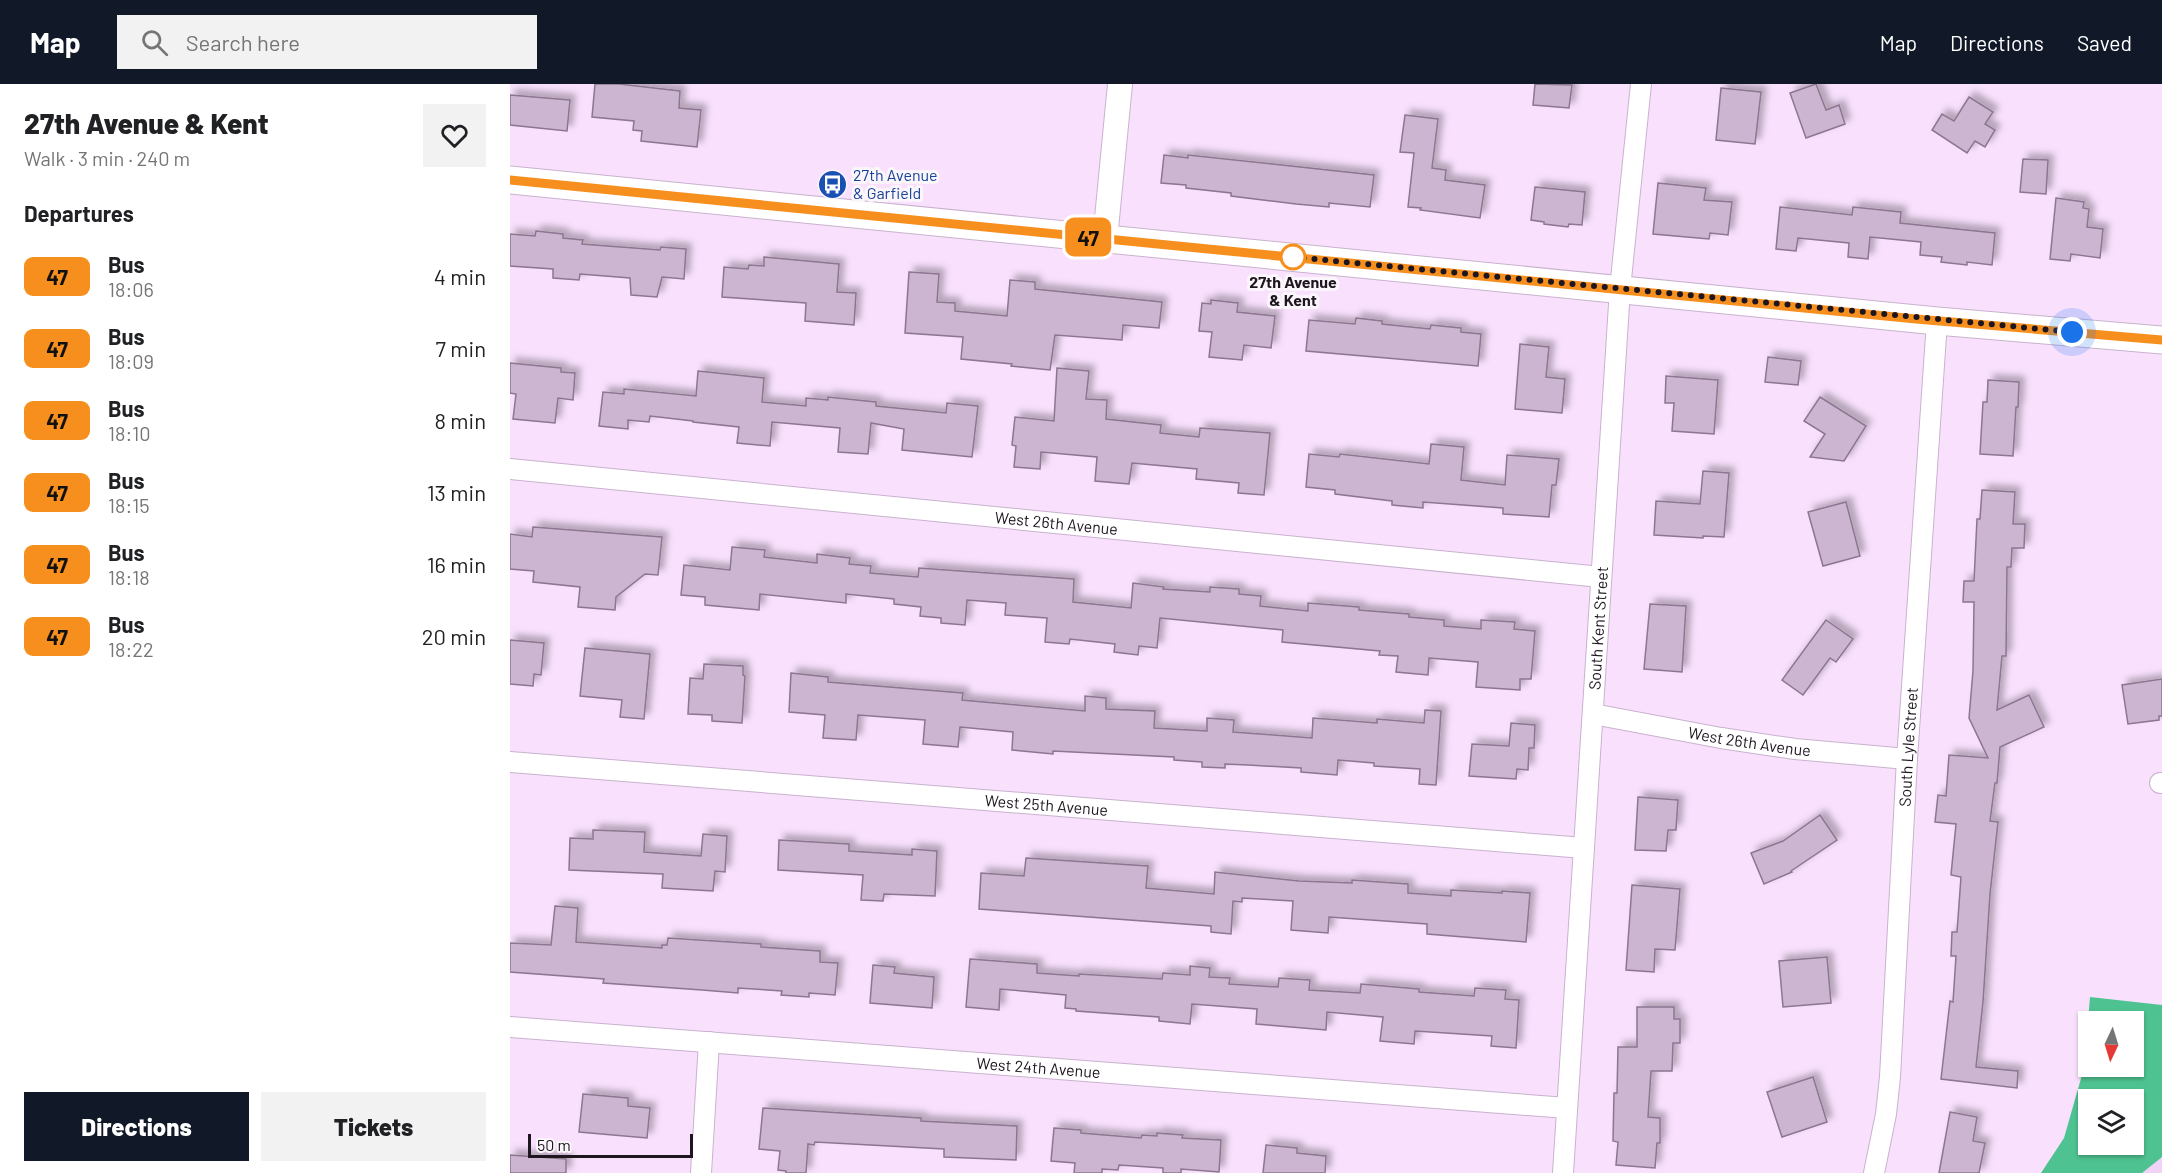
<!DOCTYPE html>
<html lang="en">
<head>
<meta charset="utf-8">
<style>
  body { margin:0; font-family:Barlow,sans-serif; background:#f2f2f2; color:#202124; height:100vh; display:flex; flex-direction:column; font-size:22px; white-space:nowrap }
  * { box-sizing:border-box; margin:0 }
  p { font-size:20px; color:#757577 }
  .icon { flex:none; width:33px; height:33px; fill:none; stroke:currentColor; stroke-width:2; stroke-linecap:round; stroke-linejoin:round }
  .map { position:relative; flex:1; overflow:hidden }
  .sheet { display:flex; flex-direction:column; background:#fff; width:510px }
  .sheet>* { flex:none }
  .badge { padding:0 12px; border-radius:9px; font-size:21px; line-height:39px }
  .needle { width:39px; rotate:184deg }
  .controls { position:absolute; left:1568px; top:927px; display:grid; gap:12px }
  .controls a { display:grid; place-items:center; width:66px; height:66px; border-radius:0px; background:#fff; box-shadow:0 2px 4px #0004; font-size:30px }
  .scale { position:absolute; left:18px; bottom:15px; width:165px; box-sizing:border-box; padding-left:6px; border:3px solid #1e161f; border-top:0; font-size:16px; line-height:21px; white-space:nowrap; color:#1e161f; -webkit-text-stroke:4px #fbf6fb; paint-order:stroke }
  .you { position:absolute; width:30px; height:30px; margin:-15px; border:4px solid #fff; border-radius:50%; background:#1a73e8; box-shadow:0 0 0 9px #1a73e833 }
  .map>.badge { position:absolute; translate:-50% -50%; box-shadow:0 0 0 3px #fff }
  h2 { padding:0 24px; font-size:22px; line-height:54px }
  .round { display:grid; place-items:center; flex:none; width:63px; height:63px; border-radius:0px; background:#f2f2f2 }
  .overview { display:flex; align-items:center; justify-content:space-between; height:102px; padding:0 24px }
  h1 { font-size:28px; font-weight:800; line-height:45px }
  .action { display:flex; gap:12px; margin-top:auto; padding:12px 24px }
  .action a { flex:1; height:69px; border-radius:0px; background:#111827; color:#fff; font-size:24px; font-weight:800; line-height:69px; text-align:center }
  .action a+a { background:#f2f2f2; color:#202124 }
  ul { padding:0; list-style:none }
  li { display:flex; align-items:center; gap:18px; height:72px; padding:0 24px }
  li div { flex:1 }
  li b { display:block; font-size:22px }
  li em { font-style:normal }
  li .badge { min-width:66px; font-weight:700; text-align:center }
  header { display:flex; align-items:center; gap:36px; box-sizing:border-box; height:84px; padding:0 30px; background:#111827; color:#fff }
  header strong { font-size:28px }
  nav { display:flex; gap:33px; margin-inline-start:auto; font-size:21px }
  .search { width:420px; height:54px; background:#f2f2f2; display:flex; align-items:center; gap:15px; box-sizing:border-box; padding:0 21px; border-radius:0px; color:#757577; font-size:22px }
  main { display:flex; flex:1; min-height:0 }
  .map>svg:first-child { display:block }
  .built { fill:#f0d3f6 }
  .forest { fill:#4ec391; fill-rule:evenodd }
  .building { fill:#ccb5d0; stroke:#8c7690; stroke-width:1.5; filter:url(#shadow) }
  .lines { fill:none; stroke-linecap:round; stroke-linejoin:round }
  .minor-casing { stroke:#c9b2ce; stroke-width:22 }
  .tertiary-casing { stroke:#c9b2ce; stroke-width:26 }
  .secondary-casing { stroke:#c9b2ce; stroke-width:29 }
  .minor { stroke:#fff; stroke-width:20 }
  .tertiary { stroke:#fff; stroke-width:24 }
  .secondary { stroke:#fff; stroke-width:27 }
  .line-casing { stroke:#fff; stroke-width:14 }
  .line { stroke:#f78f1e; stroke-width:9 }
  .walk { stroke:#1e161f; stroke-width:6; stroke-dasharray:0 10.8 }
  .stop-dot { fill:#fff; stroke:#f78f1e; stroke-width:3 }
  .labels { text-anchor:middle; stroke-width:6; stroke-linejoin:round; paint-order:stroke }
  .transit-label { font-size:16px; fill:#164399; stroke:#fbf6fb; text-anchor:start }
  .stop-label { font-size:16px; font-weight:bold; fill:#1e161f; stroke:#fbf6fb }
  .street-label { font-size:16px; fill:#1e161f; stroke:#fbf6fb }
</style>
</head>
<body>
<header>
<strong>Map</strong>
<div class="search"><svg class="icon" aria-label="search" viewBox="0 0 24 24"><circle cx="10" cy="10" r="6"/><path d="M15 15l6 6"/></svg>Search here</div>
<nav><a>Map</a><a>Directions</a><a>Saved</a></nav>
</header>
<main>
<section class="sheet">
<div class="overview"><div><h1>27th Avenue &amp; Kent</h1><p>Walk · 3 min · 240 m</p></div><a class="round"><svg class="icon" aria-label="heart" viewBox="0 0 24 24"><path d="M12 20l-8-8c-3-5 5-10 8-4 3-6 11-1 8 4z"/></svg></a></div>
<h2>Departures</h2>
<ul>
<li><span class="badge" style="background:#f78f1e;color:#111">47</span><div><b>Bus</b><p>18:06</p></div><em>4 min</em></li>
<li><span class="badge" style="background:#f78f1e;color:#111">47</span><div><b>Bus</b><p>18:09</p></div><em>7 min</em></li>
<li><span class="badge" style="background:#f78f1e;color:#111">47</span><div><b>Bus</b><p>18:10</p></div><em>8 min</em></li>
<li><span class="badge" style="background:#f78f1e;color:#111">47</span><div><b>Bus</b><p>18:15</p></div><em>13 min</em></li>
<li><span class="badge" style="background:#f78f1e;color:#111">47</span><div><b>Bus</b><p>18:18</p></div><em>16 min</em></li>
<li><span class="badge" style="background:#f78f1e;color:#111">47</span><div><b>Bus</b><p>18:22</p></div><em>20 min</em></li>
</ul>
<div class="action"><a>Directions</a><a>Tickets</a></div>
</section>
<div class="map">
<svg width="1652" height="1089" viewBox="0 0 1652 1089">
  <defs>
    <filter id="shadow"><feDropShadow dx="5.5" dy="-5.5" stdDeviation="3" flood-color="#0004"/></filter>
  </defs>
  <rect width="100%" height="100%" fill="#f9e1fe"/>
  <!-- built -->
  <polygon class="built" points="1652,1073 1652,1089 1632,1089 1642,1079"/>
  <!-- forest -->
  <path class="forest" d="M1580 913 1652 921V1073L1632 1089H1531L1554 1054 1574 984 1578 940V982H1623V938L1578 937ZM1578 1016H1623V1060H1578Z"/>
  <!-- building -->
  <g class="building">
    <polygon points="85,0 109,0 170,7 169,24 191,26 187,63 131,57 132,47 123,46 124,37 82,33"/>
    <polygon points="1025,0 1062,1 1059,24 1023,21"/>
    <polygon points="1306,0 1316,26 1329,21 1335,40 1296,54 1280,9"/>
    <polygon points="1211,4 1251,8 1245,60 1206,56"/>
    <polygon points="0,11 60,16 57,47 0,41"/>
    <polygon points="1459,13 1483,28 1475,40 1485,46 1475,63 1465,57 1457,69 1422,46 1432,30 1444,37"/>
    <polygon points="895,31 928,35 922,84 936,86 935,96 975,101 970,134 910,126 911,124 898,123 904,69 890,68"/>
    <polygon points="654,71 678,74 678,71 864,91 860,123 819,119 819,123 786,120 721,112 721,109 676,104 676,101 651,99"/>
    <polygon points="1513,75 1538,76 1536,110 1510,108"/>
    <polygon points="1148,99 1196,104 1194,116 1222,118 1218,151 1200,149 1199,155 1143,150"/>
    <polygon points="1025,103 1075,108 1072,141 1059,140 1058,143 1034,140 1034,138 1021,136"/>
    <polygon points="1546,114 1574,118 1573,124 1579,125 1577,143 1593,145 1590,174 1561,170 1560,177 1540,175"/>
    <polygon points="1270,123 1342,131 1343,123 1391,128 1390,139 1485,149 1482,181 1457,178 1457,181 1431,178 1432,173 1410,171 1411,158 1360,153 1358,175 1338,173 1339,159 1288,154 1286,167 1266,165"/>
    <polygon points="26,147 53,150 53,154 73,156 72,160 150,166 151,163 176,165 174,195 152,193 147,213 121,211 120,194 70,190 69,196 43,194 43,185 0,182 0,150 25,152"/>
    <polygon points="254,173 329,180 327,208 346,209 344,241 295,237 296,219 212,213 214,183 238,185 239,181 254,182"/>
    <polygon points="399,188 429,190 427,218 445,219 445,227 497,232 500,196 525,198 525,205 652,218 649,244 613,241 612,256 545,251 540,286 501,282 502,280 451,275 453,253 395,249"/>
    <polygon points="701,216 728,219 727,228 765,232 761,264 734,261 732,276 699,273 702,248 689,247 692,219 701,220"/>
    <polygon points="846,234 872,237 872,240 920,245 921,241 951,244 951,248 971,250 968,282 796,267 799,236 845,240"/>
    <polygon points="1010,260 1039,263 1036,293 1055,295 1052,329 1005,325"/>
    <polygon points="1258,273 1291,277 1288,301 1255,298"/>
    <polygon points="0,279 51,284 51,288 65,289 63,316 48,314 45,339 3,335 6,310 0,309"/>
    <polygon points="547,284 579,287 576,315 597,316 596,335 651,341 650,349 689,353 690,344 760,349 754,411 728,409 729,399 686,395 687,385 622,379 619,400 585,397 587,373 531,368 530,385 504,383 506,362 502,361 505,333 544,337"/>
    <polygon points="188,287 254,294 252,318 296,322 296,314 318,316 318,313 366,318 366,322 436,329 437,319 468,322 462,373 392,366 394,345 361,339 358,370 328,368 330,344 262,338 260,362 227,359 229,343 183,338 183,337 140,332 139,338 118,336 118,345 89,342 93,308 114,310 114,305 186,312"/>
    <polygon points="1156,292 1208,296 1204,350 1162,347 1164,319 1155,319"/>
    <polygon points="1478,296 1509,298 1508,323 1506,323 1503,372 1470,370 1473,318 1477,318"/>
    <polygon points="1310,313 1356,342 1334,377 1300,373 1315,350 1294,337"/>
    <polygon points="921,360 954,363 951,396 995,401 997,371 1049,375 1046,401 1042,401 1039,433 993,430 993,424 913,418 913,424 882,421 882,417 825,410 825,406 796,403 799,370 829,373 830,370 919,380"/>
    <polygon points="1193,387 1219,389 1214,453 1193,452 1193,454 1144,451 1146,417 1190,420"/>
    <polygon points="1472,406 1505,408 1503,440 1515,440 1514,464 1502,464 1501,483 1497,483 1496,572 1492,572 1487,626 1519,611 1534,643 1490,663 1487,699 1485,699 1480,737 1488,738 1480,810 1473,918 1466,983 1508,987 1507,1004 1431,995 1440,917 1443,918 1446,872 1441,872 1442,848 1447,848 1451,793 1441,791 1446,740 1425,738 1428,711 1436,712 1439,671 1478,674 1459,634 1463,587 1464,518 1453,518 1454,497 1464,497 1467,435 1470,435"/>
    <polygon points="1336,418 1350,472 1313,482 1298,428"/>
    <polygon points="23,443 152,453 148,491 135,490 106,513 105,526 68,523 70,503 23,498 24,487 0,485 0,450 22,453"/>
    <polygon points="222,463 255,466 254,473 307,479 307,470 340,474 339,480 361,482 360,489 408,493 409,484 564,495 563,518 621,524 623,499 654,503 653,505 700,508 700,503 729,505 729,510 751,512 750,522 798,527 798,519 849,523 849,526 899,530 899,533 934,536 934,542 971,545 971,536 1005,538 1004,545 1025,547 1021,595 1010,595 1010,606 966,603 968,578 919,574 918,591 886,588 888,572 869,571 870,567 772,558 773,546 650,534 647,564 629,562 628,571 604,568 605,560 560,555 559,560 535,558 537,534 495,531 496,519 457,516 455,541 431,539 431,534 410,532 411,523 384,520 384,515 336,510 336,519 250,510 249,526 195,521 195,513 171,511 174,481 220,486"/>
    <polygon points="1140,520 1176,522 1172,588 1134,585"/>
    <polygon points="1316,536 1343,555 1326,578 1320,574 1293,611 1272,596"/>
    <polygon points="0,556 34,559 31,591 24,590 23,602 0,600"/>
    <polygon points="75,564 140,570 134,635 110,633 112,616 70,612"/>
    <polygon points="194,580 233,582 233,591 235,592 232,639 202,637 202,631 178,630 180,594 193,595"/>
    <polygon points="281,589 318,593 318,598 453,609 452,616 575,627 575,612 596,614 596,625 645,627 644,644 697,647 697,634 724,636 723,648 802,654 803,634 867,639 867,635 914,639 915,626 931,627 926,701 909,700 910,685 864,682 864,679 828,676 827,691 791,688 791,684 738,681 715,680 715,684 692,683 692,678 664,676 664,673 543,667 543,670 502,666 503,648 450,643 448,663 413,660 415,636 348,631 346,656 313,654 315,631 279,628"/>
    <polygon points="1652,595 1652,632 1649,632 1649,636 1618,640 1612,601"/>
    <polygon points="1001,639 1025,641 1024,664 1019,664 1018,686 1007,685 1006,695 959,692 962,660 999,662"/>
    <polygon points="1128,713 1168,716 1166,746 1158,746 1156,767 1125,766"/>
    <polygon points="1310,731 1327,756 1281,787 1282,788 1254,800 1241,769 1273,757"/>
    <polygon points="83,746 135,748 134,768 191,772 193,750 217,752 215,788 205,787 203,807 152,804 153,790 59,786 60,754 83,755"/>
    <polygon points="269,756 339,760 339,767 402,771 402,765 427,767 425,812 374,810 373,817 351,816 353,791 268,786"/>
    <polygon points="516,774 638,782 636,804 704,810 705,788 789,797 842,799 842,796 898,800 898,809 941,812 941,806 992,809 992,807 1020,809 1016,858 917,850 917,840 819,833 818,849 781,846 783,817 732,814 732,818 723,817 721,850 701,848 701,842 469,825 471,789 514,792"/>
    <polygon points="1122,801 1170,805 1165,866 1145,865 1144,888 1116,886"/>
    <polygon points="45,822 68,824 66,858 152,864 152,861 157,861 158,854 251,860 251,863 310,867 310,878 328,879 325,911 299,909 299,913 271,911 272,907 228,904 228,909 192,906 93,899 94,895 0,888 0,859 41,861"/>
    <polygon points="1317,873 1321,919 1273,923 1269,877"/>
    <polygon points="460,875 527,880 527,889 569,892 569,890 652,895 653,889 680,891 680,882 700,884 699,893 720,894 719,900 768,903 769,894 800,896 799,906 850,909 851,900 909,905 909,908 964,912 965,904 996,906 995,915 1009,916 1006,964 981,962 982,952 905,947 904,960 870,957 873,933 817,928 816,946 746,940 747,925 682,920 680,940 649,937 649,933 566,927 566,925 555,924 556,911 490,905 489,926 456,923"/>
    <polygon points="363,881 385,883 384,889 424,893 422,924 360,919"/>
    <polygon points="1127,923 1164,923 1164,935 1170,935 1170,959 1163,959 1162,987 1141,987 1138,1033 1150,1034 1150,1059 1147,1059 1145,1084 1106,1081 1108,1058 1103,1057 1104,1009 1107,1009 1108,963 1127,963"/>
    <polygon points="1303,993 1317,1038 1272,1053 1257,1008"/>
    <polygon points="73,1010 118,1014 118,1022 140,1024 137,1054 69,1048"/>
    <polygon points="253,1024 411,1034 411,1037 507,1042 506,1076 434,1073 434,1065 305,1058 304,1061 298,1060 296,1089 276,1089 276,1087 268,1086 270,1067 249,1065"/>
    <polygon points="1440,1028 1467,1033 1463,1057 1475,1059 1469,1089 1429,1089"/>
    <polygon points="544,1044 571,1046 571,1049 631,1054 632,1051 647,1052 647,1049 673,1051 672,1054 711,1056 709,1088 671,1085 671,1089 653,1089 653,1084 609,1081 608,1086 592,1085 592,1089 564,1089 565,1079 541,1077"/>
    <polygon points="756,1061 787,1064 787,1069 816,1072 815,1089 753,1089"/>
    <polygon points="0,1071 56,1075 56,1089 0,1089"/>
  </g>
  <g class="lines">
    <defs>
      <g id="minor">
        <path id="s1" d="M0 385 1091 493"/>
        <path id="s2" d="M1083 630 1211 654 1285 665 1397 675"/>
        <path id="s3" d="M0 678 1074 764"/>
        <polyline points="1650,699 1652,699"/>
        <path id="s4" d="M0 943 1057 1024"/>
        <polyline points="191,1089 199,958"/>
        <path id="s5" d="M1053 1089 1110 205 1131 0"/>
        <path id="s6" d="M1364 1089 1376 1030 1380 993 1397 675 1427 237"/>
      </g>
      <polyline id="tertiary" points="595,155 610,0"/>
      <polyline id="secondary" points="0,96 1427,237 1652,256"/>
    </defs>
    <!-- minor casing -->
    <use href="#minor" class="minor-casing"/>
    <!-- tertiary casing -->
    <use href="#tertiary" class="tertiary-casing"/>
    <!-- secondary casing -->
    <use href="#secondary" class="secondary-casing"/>
    <!-- minor -->
    <use href="#minor" class="minor"/>
    <!-- tertiary -->
    <use href="#tertiary" class="tertiary"/>
    <!-- secondary -->
    <use href="#secondary" class="secondary"/>
  </g>
  <g class="lines">
    <defs>
      <polyline id="line" points="0,96 1406,235 1652,256"/>
    </defs>
    <!-- line casing -->
    <use href="#line" class="line-casing"/>
    <!-- line -->
    <use href="#line" class="line"/>
    <!-- walk -->
    <polyline class="walk" points="783,173 1562,248"/>
  </g>
  <!-- icons -->
  <defs>
    <symbol id="bus-disc" viewBox="-11 -11 22 22"><circle r="9.5" fill="#1a4fb4" stroke="#fbf6fb"/><path d="M-5-6H5V4H4V6H2V4H-2V6H-4V4H-5ZM-3.5-4V0h7V-4ZM-3.5 1.2v1.5H-2V1.2ZM2 1.2v1.5H3.5V1.2Z" fill="#fff"/></symbol>
  </defs>
  <g fill-rule="evenodd">
    <use href="#bus-disc" x="306" y="84" width="33" height="33"/>
  </g>
  <!-- markers -->
  <circle class="stop-dot" cx="783" cy="173" r="12"/>
  <g class="labels">
    <!-- transit labels -->
    <g class="transit-label">
      <text x="343" y="97">27th Avenue<tspan x="343" dy="18">&amp; Garfield</tspan></text>
    </g>
    <!-- stop labels -->
    <g class="stop-label">
      <text x="783" y="204">27th Avenue<tspan x="783" dy="18">&amp; Kent</tspan></text>
    </g>
    <!-- street labels -->
    <g class="street-label">
      <text dy="6" stroke="none"><textPath href="#s1" startOffset="549">West 26th Avenue</textPath></text>
      <text dy="6" stroke="none"><textPath href="#s5" startOffset="546">South Kent Street</textPath></text>
      <text dy="6" stroke="none"><textPath href="#s2" startOffset="159">West 26th Avenue</textPath></text>
      <text dy="6" stroke="none"><textPath href="#s6" startOffset="428">South Lyle Street</textPath></text>
      <text dy="6" stroke="none"><textPath href="#s3" startOffset="538">West 25th Avenue</textPath></text>
      <text dy="6" stroke="none"><textPath href="#s4" startOffset="530">West 24th Avenue</textPath></text>
    </g>
  </g>
</svg>
<div class="controls">
<a><svg class="needle" viewBox="-14 -14 28 28"><path d="M0-13l5 13h-10z" fill="#e53935"/><path d="M0 13l5-13h-10z" fill="#757577"/></svg></a>
<a><svg class="icon" aria-label="layers" viewBox="0 0 24 24"><path d="M12 4l9 5-9 5-9-5zM3 14l9 5 9-5"/></svg></a>
</div>
<div class="scale">50 m</div>
<div class="you" style="left:1562px;top:248px"></div>
<b class="badge" style="left:578px;top:153px;background:#f78f1e;color:#111">47</b>
</div>
</main>
</body>
</html>
